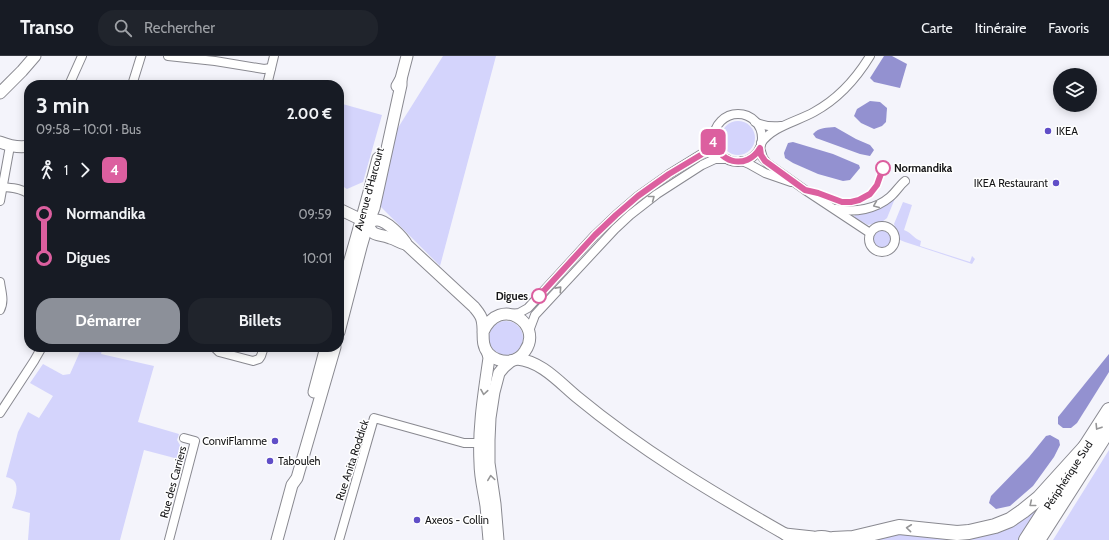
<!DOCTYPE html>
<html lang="fr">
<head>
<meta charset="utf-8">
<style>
  body { margin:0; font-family:Cabin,sans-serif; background:#20242c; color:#f1f3f6; height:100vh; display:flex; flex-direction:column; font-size:15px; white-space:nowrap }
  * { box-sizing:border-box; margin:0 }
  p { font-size:13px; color:#9ea1a6 }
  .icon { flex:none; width:22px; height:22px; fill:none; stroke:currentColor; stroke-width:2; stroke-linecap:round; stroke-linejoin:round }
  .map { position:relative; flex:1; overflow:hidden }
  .sheet { position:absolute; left:24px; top:24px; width:320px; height:272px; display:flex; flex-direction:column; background:#171b24; border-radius:16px; box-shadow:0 2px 10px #0003 }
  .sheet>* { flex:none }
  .badge { padding:0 8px; border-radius:6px; font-size:14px; line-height:26px }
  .buttons { position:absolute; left:1053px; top:12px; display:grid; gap:8px }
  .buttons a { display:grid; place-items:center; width:44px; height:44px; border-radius:50%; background:#171b24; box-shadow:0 2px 10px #0003; font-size:20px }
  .map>.badge { position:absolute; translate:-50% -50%; box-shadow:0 0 0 2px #fff }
  .legs { display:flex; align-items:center; gap:6px; height:44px; padding:0 12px; font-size:13px }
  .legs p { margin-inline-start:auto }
  .head { display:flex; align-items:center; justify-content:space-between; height:68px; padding:0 12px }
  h1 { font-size:22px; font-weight:700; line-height:30px }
  .cta { display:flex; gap:8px; margin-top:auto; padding:8px 12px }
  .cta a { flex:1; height:46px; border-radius:16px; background:#8c9099; color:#fff; font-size:16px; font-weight:700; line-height:46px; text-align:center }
  .cta a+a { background:#20242c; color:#f1f3f6 }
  ul { padding:0 12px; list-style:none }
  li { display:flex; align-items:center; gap:14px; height:44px; font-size:15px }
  li i { display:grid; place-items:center; width:6px; height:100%; margin:0 5px; background:currentColor }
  li i::after { content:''; width:10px; height:10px; margin:-5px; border:3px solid; border-radius:50%; background:#171b24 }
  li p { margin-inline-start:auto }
  li:first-child i { background:linear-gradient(#0000 50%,currentColor 0) }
  li:last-child i { background:linear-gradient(currentColor 50%,#0000 0) }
  header { display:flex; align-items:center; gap:24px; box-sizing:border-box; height:56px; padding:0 20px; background:#171b24; border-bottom:1px solid #363941 }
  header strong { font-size:19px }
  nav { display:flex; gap:22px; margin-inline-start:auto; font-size:14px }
  .search { width:280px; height:36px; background:#20242c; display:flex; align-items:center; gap:10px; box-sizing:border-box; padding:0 14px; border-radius:16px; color:#9ea1a6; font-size:15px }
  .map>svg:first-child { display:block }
  .green { fill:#d4d4fc }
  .water { fill:#9391d0 }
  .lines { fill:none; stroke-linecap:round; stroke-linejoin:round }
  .street-casing { stroke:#898990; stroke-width:10 }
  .secondary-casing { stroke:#898990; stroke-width:13 }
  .highway-casing { stroke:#898990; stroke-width:16 }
  .street { stroke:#fff; stroke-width:8 }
  .secondary { stroke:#fff; stroke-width:11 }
  .highway { stroke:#fff; stroke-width:14 }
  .oneway { stroke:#969697 }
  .line-1-casing { stroke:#fff; stroke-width:9 }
  .line-1 { stroke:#dc5f9f; stroke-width:6 }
  .poi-dot { fill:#604ec7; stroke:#fff; stroke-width:1.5 }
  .stop-1-dot { fill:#fff; stroke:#dc5f9f; stroke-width:2 }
  .labels { text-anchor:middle; stroke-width:3; stroke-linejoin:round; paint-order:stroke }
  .poi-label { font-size:11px; fill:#151517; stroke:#fff; text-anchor:start }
  .stop-label { font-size:11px; font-weight:bold; fill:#151517; stroke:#fff; text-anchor:start }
  .street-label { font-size:11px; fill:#151517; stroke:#fff }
</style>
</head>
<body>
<header>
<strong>Transo</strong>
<div class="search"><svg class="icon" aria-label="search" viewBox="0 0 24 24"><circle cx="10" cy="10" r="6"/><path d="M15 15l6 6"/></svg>Rechercher</div>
<nav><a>Carte</a><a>Itinéraire</a><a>Favoris</a></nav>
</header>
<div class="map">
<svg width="1109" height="484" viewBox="0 0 1109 484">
  <rect width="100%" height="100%" fill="#f4f4fb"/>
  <!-- green -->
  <g class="green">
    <polygon points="443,0 496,0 440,210 379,149 396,75"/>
    <polygon points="339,47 382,59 363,126 347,133 339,128"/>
    <circle cx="738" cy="82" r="17"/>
    <polygon points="896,140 887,162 882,166 868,169 854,161 856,157"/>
    <path d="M903 146 912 149 904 174C912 177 913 182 921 185L920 190 970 206 972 200 975 203 972 208 905 186 900 184 894 168Z"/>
    <circle cx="882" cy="183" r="9"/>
    <circle cx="506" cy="282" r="17"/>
    <path d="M82 291H103L101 298 154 310 138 366 179 378 177 384 187 401 186 405 144 394 120 484H28L30 457 12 452C15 441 23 424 6 421L18 376 28 356 39 362 53 340 30 327 43 308 63 319 70 318Z"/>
    <polygon points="1109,394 1109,484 1053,484"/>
    <polygon points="1051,433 1020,484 867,484 887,477 975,478"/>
  </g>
  <!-- water -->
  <g class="water">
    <polygon points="884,0 892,0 907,8 900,32 874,26 870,22"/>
    <polygon points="870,45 880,46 887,52 886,66 882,70 874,73 861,67 854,60 857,53"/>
    <path d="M835 71 856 83 870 89 874 94 870 100 860 98 816 82 813 78C819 71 827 72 835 71Z"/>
    <polygon points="793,86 833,98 859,109 860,112 850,124 843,125 818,118 793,107 785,102 784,97 788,87"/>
    <polygon points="1109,298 1109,316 1077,367 1071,372 1063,372 1058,368 1058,361"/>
    <polygon points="1050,379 1059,384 1060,389 1054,401 1033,430 1010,450 996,453 989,447 991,440 1029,401 1046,380"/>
  </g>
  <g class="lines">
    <defs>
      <g id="street">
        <polyline points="168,0 215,5 264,13 271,12"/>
        <polyline points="69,29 82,0"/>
        <polyline points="132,29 141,0"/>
        <polyline points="267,29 274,0"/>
        <circle cx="738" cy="82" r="24"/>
        <path d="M755 66C763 70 772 71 781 70"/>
        <path d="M761 87C773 70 796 66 814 56 838 43 856 23 870 0"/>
        <polyline points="760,92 763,102 767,107 805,134 870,177"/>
        <polyline points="742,105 749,108 765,117 791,126"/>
        <path d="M3 131C12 132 21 132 29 138"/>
        <polyline points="0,145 10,90"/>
        <path d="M836 153C855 157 876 153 890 141 896 136 899 130 905 125"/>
        <circle cx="882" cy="183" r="13"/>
        <path d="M0 226C1 235 5 245 0 254"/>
        <polyline points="511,258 519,257 528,252 595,179 616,159 638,140 669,118 703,97 710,90 715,81"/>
        <polyline points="529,275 535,259 615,173 630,159 657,138 702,109 715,103 727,103"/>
        <polyline points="214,291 219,296 253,305 259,303 261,300 264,291"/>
        <polyline points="0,357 34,305 42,291"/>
        <polyline points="169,484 195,385 184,382"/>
        <polyline points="339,484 374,362 464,387 479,387"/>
      </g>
      <g id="secondary">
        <polyline points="397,30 401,23 407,0"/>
        <polyline points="0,37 22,15 35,0"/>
        <path d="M0 86C10 90 18 92 29 90"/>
        <polyline points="339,153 368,167"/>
        <path d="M368 167C371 166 374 164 377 164 386 164 403 181 407 189L474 251C478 256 481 259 482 264 485 276 480 287 488 297 493 303 502 306 510 305 516 304 522 300 525 295 544 268 500 238 483 276"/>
        <path d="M368 167C372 182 378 177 390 182 395 183 400 187 405 188"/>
        <path d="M339 243C352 196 366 149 378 102"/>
        <polyline points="339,276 361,191 368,167 374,152 401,29 401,23"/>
        <path d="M488 298 489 302C484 337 478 372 480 407 480 422 484 436 486 450 487 461 488 473 489 484"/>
        <path d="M517 303C541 305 559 326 577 341 641 394 713 437 785 478L793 484"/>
        <polyline points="314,336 326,291"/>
        <polyline points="785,478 813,481"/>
        <polyline points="277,484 292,429 297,422 335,291"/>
        <polyline points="498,484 495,448 489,407 489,384 490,362 494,336 499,317 504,311 511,305"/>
        <path d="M809 484C818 479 825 479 834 484"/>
      </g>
      <g id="highway">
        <polyline points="1082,396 1109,354"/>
        <polyline points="833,483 853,482 899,471 957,477 969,476 995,470 1010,464 1023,455 1039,442 1087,389"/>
        <polyline points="1026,484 1066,422"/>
        <polyline points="1038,484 1109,373"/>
      </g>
    </defs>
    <!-- street casing -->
    <use href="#street" class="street-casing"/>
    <!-- secondary casing -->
    <use href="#secondary" class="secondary-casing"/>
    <!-- highway casing -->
    <use href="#highway" class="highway-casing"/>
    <!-- street -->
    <use href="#street" class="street"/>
    <!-- secondary -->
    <use href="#secondary" class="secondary"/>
    <!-- highway -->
    <use href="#highway" class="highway"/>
  </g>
  <!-- one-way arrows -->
  <defs><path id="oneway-chevron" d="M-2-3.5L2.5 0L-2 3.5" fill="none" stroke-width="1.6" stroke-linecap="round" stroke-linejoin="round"/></defs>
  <g class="oneway">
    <use href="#oneway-chevron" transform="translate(652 142) rotate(-38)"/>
    <use href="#oneway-chevron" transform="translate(876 149) rotate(157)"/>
    <use href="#oneway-chevron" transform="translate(559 233) rotate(-48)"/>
    <use href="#oneway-chevron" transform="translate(484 336) rotate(99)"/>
    <use href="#oneway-chevron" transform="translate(1098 371) rotate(122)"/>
    <use href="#oneway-chevron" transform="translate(491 422) rotate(-98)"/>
    <use href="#oneway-chevron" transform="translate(1032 448) rotate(141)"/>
    <use href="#oneway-chevron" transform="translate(909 472) rotate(-174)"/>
  </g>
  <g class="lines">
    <defs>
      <path id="line-1" d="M539 240 595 179 616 159 638 140 669 118 704 97 710 90 715 81C715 107 747 115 760 92L761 99 765 105 805 134 818 137 842 146H851L859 144 870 138 877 129 883 112"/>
    </defs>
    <!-- line-1 casing -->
    <use href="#line-1" class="line-1-casing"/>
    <!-- line-1 -->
    <use href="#line-1" class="line-1"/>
  </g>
  <!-- markers -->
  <g class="poi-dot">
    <circle cx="1048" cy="75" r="4"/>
    <circle cx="1056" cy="127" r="4"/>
    <circle cx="275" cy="385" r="4"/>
    <circle cx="270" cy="405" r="4"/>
    <circle cx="417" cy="464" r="4"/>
  </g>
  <g class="stop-1-dot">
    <circle cx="883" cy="112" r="7"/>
    <circle cx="539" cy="240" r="7"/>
  </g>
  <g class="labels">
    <!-- poi labels -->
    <g class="poi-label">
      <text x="1056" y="79">IKEA</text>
      <text x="1048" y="131" text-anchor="end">IKEA Restaurant</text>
      <text x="267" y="389" text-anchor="end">ConviFlamme</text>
      <text x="278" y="409">Tabouleh</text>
      <text x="425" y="468">Axeos - Collin</text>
    </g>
    <!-- stop labels -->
    <g class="stop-label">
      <text x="894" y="116">Normandika</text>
      <text x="528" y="244" text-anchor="end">Digues</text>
    </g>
    <!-- street labels -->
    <g class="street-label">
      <text transform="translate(369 133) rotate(-75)" y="4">Avenue d'Harcourt</text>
      <text transform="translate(352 404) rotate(-72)" y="4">Rue Anita Roddick</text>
      <text transform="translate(1068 419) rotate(-57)" y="4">Périphérique Sud</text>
      <text transform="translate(173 426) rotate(-75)" y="4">Rue des Carriers</text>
    </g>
  </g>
</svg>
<div class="buttons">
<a><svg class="icon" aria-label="layers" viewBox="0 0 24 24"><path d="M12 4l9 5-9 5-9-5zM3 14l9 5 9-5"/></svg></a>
</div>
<b class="badge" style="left:713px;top:86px;background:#dc5f9f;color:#fff">4</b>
<section class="sheet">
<div class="head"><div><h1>3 min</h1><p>09:58 – 10:01 · Bus</p></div><b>2.00 €</b></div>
<div class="legs"><svg class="icon" aria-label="walk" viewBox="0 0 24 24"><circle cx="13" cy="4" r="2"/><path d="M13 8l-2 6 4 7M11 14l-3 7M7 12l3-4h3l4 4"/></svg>1<svg class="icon" aria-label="forward" viewBox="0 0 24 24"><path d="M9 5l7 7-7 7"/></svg><b class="badge" style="background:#dc5f9f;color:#fff">4</b></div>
<ul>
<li><i style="color:#dc5f9f"></i><b>Normandika</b><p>09:59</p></li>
<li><i style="color:#dc5f9f"></i><b>Digues</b><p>10:01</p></li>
</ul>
<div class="cta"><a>Démarrer</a><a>Billets</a></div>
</section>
</div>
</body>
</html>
